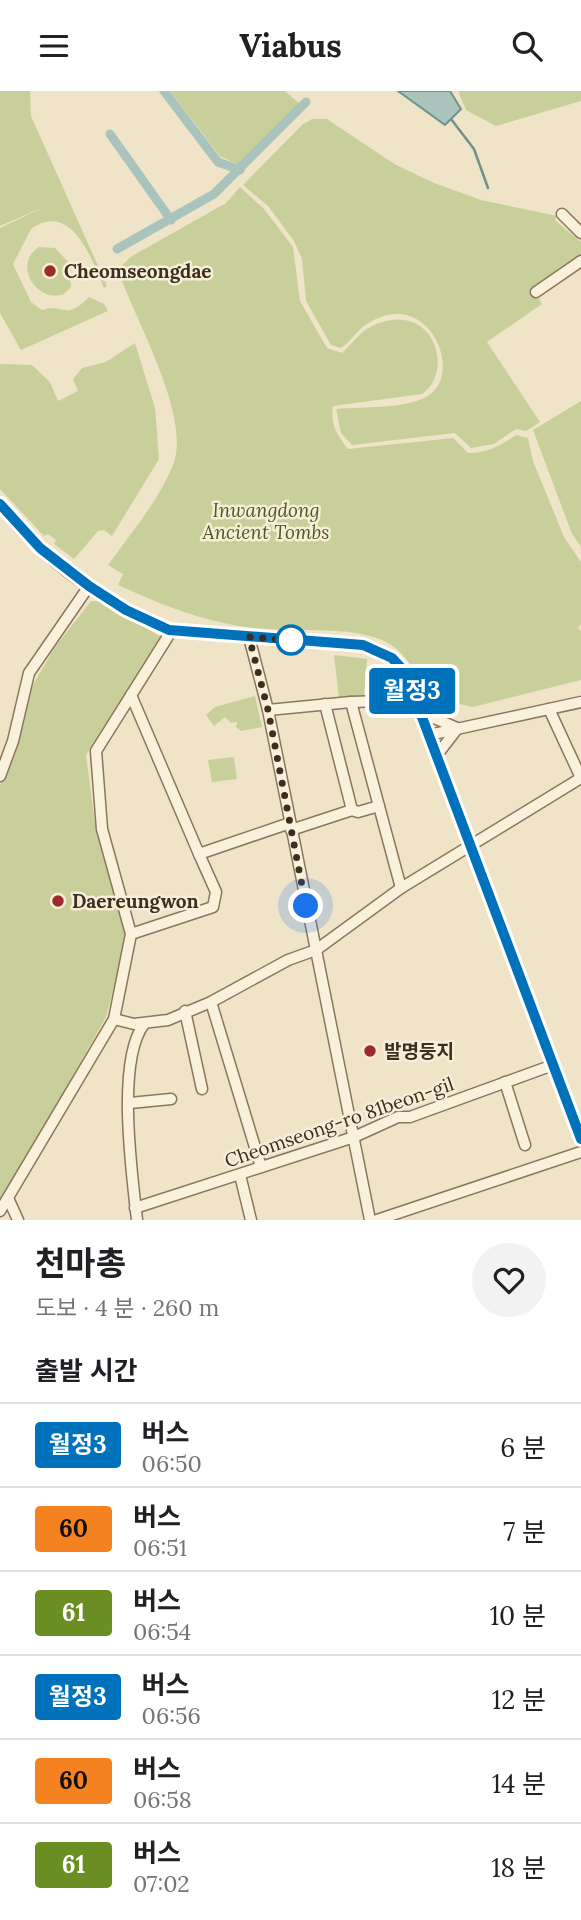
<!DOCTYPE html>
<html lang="ko">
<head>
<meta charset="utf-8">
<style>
  body { margin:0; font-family:Lora,"Noto Sans KR",serif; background:#f2f2f2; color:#202124; height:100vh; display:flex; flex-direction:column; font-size:26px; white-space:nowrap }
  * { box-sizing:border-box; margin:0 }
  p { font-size:23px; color:#757577 }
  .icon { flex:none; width:38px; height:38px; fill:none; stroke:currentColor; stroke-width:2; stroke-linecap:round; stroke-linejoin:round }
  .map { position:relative; height:1129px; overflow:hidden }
  .panel { display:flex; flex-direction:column; background:#fff; flex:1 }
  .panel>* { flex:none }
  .badge { padding:0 14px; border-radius:5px; font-size:24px; line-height:46px }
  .you { position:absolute; width:35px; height:35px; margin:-18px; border:5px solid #fff; border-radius:50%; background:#1a73e8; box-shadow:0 0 0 10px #1a73e833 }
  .map>.badge { position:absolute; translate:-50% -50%; box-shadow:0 0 0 4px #fff }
  h2 { padding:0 35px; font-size:26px; line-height:63px }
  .round { display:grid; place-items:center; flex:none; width:74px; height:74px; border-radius:37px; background:#f2f2f2 }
  .head { display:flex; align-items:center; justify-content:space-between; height:119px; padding:0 35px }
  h1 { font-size:33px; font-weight:700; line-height:52px }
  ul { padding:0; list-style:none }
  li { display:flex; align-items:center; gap:21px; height:84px; padding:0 35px; border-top:2px solid #e0e0e0 }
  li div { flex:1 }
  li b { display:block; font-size:26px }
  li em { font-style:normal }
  li .badge { min-width:77px; font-weight:700; text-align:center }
  header { display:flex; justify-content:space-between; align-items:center; height:91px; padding:0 35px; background:#fff; font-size:32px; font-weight:700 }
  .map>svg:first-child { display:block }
  .green { fill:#c9cf9b }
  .water { fill:#a9c4bc; stroke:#6f938a; stroke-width:2 }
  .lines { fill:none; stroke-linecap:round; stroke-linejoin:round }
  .stream { stroke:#6f938a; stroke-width:2.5 }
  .canal { stroke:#a9c4bc; stroke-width:9 }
  .minor-casing { stroke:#8d765c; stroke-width:13 }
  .minor { stroke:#faf1dc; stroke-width:10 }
  .line-casing { stroke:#fff; stroke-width:16 }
  .line { stroke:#0072bc; stroke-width:10 }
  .walk { stroke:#3d2e20; stroke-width:7; stroke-dasharray:0 12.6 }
  .poi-dot { fill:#9e2a2b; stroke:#f7eed8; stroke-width:2.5 }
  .stop-dot { fill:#fff; stroke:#0072bc; stroke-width:3.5 }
  .labels { text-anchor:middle; stroke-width:5; stroke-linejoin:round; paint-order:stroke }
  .poi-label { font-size:19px; font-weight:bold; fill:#3d2e20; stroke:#f7eed8; text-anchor:start }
  .park-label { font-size:19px; font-style:italic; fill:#4d5a26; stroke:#f7eed8 }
  .street-label { font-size:19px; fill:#3d2e20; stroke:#f7eed8 }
</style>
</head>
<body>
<header><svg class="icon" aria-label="menu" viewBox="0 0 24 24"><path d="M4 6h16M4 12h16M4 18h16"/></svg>Viabus<svg class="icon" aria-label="search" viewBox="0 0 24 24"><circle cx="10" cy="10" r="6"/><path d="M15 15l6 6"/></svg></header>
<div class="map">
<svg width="581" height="1129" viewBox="0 0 581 1129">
  <rect width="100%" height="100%" fill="#f0e4c8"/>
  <!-- green -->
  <g class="green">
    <path d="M0 0H30L31 25 107 195 104 197C92 169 72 109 31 138L13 173 31 211 42 219C66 212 64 231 89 206L104 213 108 220 21 259 0 222V137L46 115 0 135Z"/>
    <polygon points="170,0 285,0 299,12 241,75 220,65"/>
    <polygon points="458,0 581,0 581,10 496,35 466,19"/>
    <path d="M312 28H327L396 74 434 92 481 109 557 125 555 129 581 151V165L535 200 542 213 487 251 540 331 526 340 516 338 494 353 471 357 455 342 352 354 341 342 336 318C363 315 400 319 426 306 467 285 428 190 364 235 356 241 350 251 341 257L331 254 306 210 302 168 294 150 268 115 243 94 303 33Z"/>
    <path d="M240 96 264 118 293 156 300 210 327 257 342 262C351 254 360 241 370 236 433 205 456 280 422 303L333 315C330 333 337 344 348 358L453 347 468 362C488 362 500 355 516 344L528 347 533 370 564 446 581 471V533L578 537 581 540V589L473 616 428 606C417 584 407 560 382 549 347 535 303 541 265 538 212 534 166 516 118 494L123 483 108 474C130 443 158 411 173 374 192 326 136 231 120 184L122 174 132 165 226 112Z"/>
    <path d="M39 156 55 157 70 173 71 196 64 203C36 213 12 172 39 156Z"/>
    <polygon points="135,252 155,317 159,368 112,445 104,439 98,440 74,468 54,453 56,449 48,443 44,445 0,398 0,273 32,274 50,291 58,310 78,300 73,288 82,277 106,271"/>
    <polygon points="581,310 581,456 572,443 533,339"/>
    <polygon points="91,510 100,510 161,546 86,664 95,731 125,842 122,866 106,926 0,1113 0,695 34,592 55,556"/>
    <polygon points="334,564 367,568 364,606 339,607"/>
    <polygon points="255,605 262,636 241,640 236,636 237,631 231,632 225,626 214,635 206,624 215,616"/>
    <polygon points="234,666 237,688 212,691 208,669"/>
  </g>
  <!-- water -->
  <polygon class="water" points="398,0 450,0 461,18 445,34"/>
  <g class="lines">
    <!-- stream -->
    <polyline class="stream" points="451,28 474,58 488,97"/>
    <!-- canal -->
    <g class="canal">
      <polyline points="164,0 218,71 240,79"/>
      <polyline points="110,43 171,129"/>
      <polyline points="117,158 214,103 306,11"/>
    </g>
    <defs>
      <g id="minor">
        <polyline points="562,123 581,142"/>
        <polyline points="536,201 581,170"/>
        <path d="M0 413C41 468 106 514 169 539L363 554 392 567 405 581 581 1048"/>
        <polyline points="249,546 268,619 370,1129"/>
        <polyline points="131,604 199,763 290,732"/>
        <polyline points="351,611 401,797"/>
        <polyline points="325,613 352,719"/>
        <polyline points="549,618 581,687"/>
        <polyline points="268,619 351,611 415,609"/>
        <polyline points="420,621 457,637"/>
        <polyline points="429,644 581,611"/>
        <polyline points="437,664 457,638"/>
        <polyline points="0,685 13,650 29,582 89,495"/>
        <polyline points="291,739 352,719 358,721 379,715"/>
        <polyline points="131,843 213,816 216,801 199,763"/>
        <polyline points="211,911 261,1076"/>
        <polyline points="185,920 202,998"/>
        <polyline points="114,928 134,933 168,929 211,911 288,869 316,859 401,797 581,687"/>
        <polyline points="505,991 525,1054"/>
        <polyline points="130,1012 171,1008"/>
        <polyline points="240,1084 251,1129"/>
        <polyline points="8,1107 18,1129"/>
        <polyline points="135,1117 354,1046 398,1026 410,1026 553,974"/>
        <polyline points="0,1120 114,928 131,843 102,738 96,660 172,539"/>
        <path d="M137 1129C132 1083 116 970 144 933"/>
        <polyline points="377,1129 581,1061"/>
      </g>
    </defs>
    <!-- minor casing -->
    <use href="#minor" class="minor-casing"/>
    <!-- minor -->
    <use href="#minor" class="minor"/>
  </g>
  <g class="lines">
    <defs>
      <polyline id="line" points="0,413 40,457 89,495 126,519 169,539 363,554 392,567 405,581 581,1048"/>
    </defs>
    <!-- line casing -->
    <use href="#line" class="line-casing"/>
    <!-- line -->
    <use href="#line" class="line"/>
    <!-- walk -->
    <polyline class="walk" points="291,549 302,550 249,546 268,619 306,815"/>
  </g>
  <!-- markers -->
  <g class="poi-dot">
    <circle cx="50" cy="180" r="7"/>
    <circle cx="58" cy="810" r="7"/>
    <circle cx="370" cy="960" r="7"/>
  </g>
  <circle class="stop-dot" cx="291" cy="549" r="14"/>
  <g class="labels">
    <!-- poi labels -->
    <g class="poi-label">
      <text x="64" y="187">Cheomseongdae</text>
      <text x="72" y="817">Daereungwon</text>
      <text x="384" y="967">발명둥지</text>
    </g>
    <!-- park labels -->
    <g class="park-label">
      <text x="266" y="426">Inwangdong<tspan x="266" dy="22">Ancient Tombs</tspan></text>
    </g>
    <!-- street labels -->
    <g class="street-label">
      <text transform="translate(339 1031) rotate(-19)" y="7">Cheomseong-ro 81beon-gil</text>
    </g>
  </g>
</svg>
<div class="you" style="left:306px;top:815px"></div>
<b class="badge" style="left:412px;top:600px;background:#0072bc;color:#fff">월정3</b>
</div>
<section class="panel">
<div class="head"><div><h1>천마총</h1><p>도보 · 4 분 · 260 m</p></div><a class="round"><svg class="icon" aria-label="heart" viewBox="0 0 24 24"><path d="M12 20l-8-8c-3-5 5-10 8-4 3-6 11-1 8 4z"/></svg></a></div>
<h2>출발 시간</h2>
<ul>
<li><span class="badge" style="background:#0072bc;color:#fff">월정3</span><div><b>버스</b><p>06:50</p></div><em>6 분</em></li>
<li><span class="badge" style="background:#f58220;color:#111">60</span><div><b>버스</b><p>06:51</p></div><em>7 분</em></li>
<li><span class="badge" style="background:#6b8e23;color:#fff">61</span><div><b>버스</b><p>06:54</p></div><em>10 분</em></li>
<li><span class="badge" style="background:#0072bc;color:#fff">월정3</span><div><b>버스</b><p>06:56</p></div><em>12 분</em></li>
<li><span class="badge" style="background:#f58220;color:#111">60</span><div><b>버스</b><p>06:58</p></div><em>14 분</em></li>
<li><span class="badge" style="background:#6b8e23;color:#fff">61</span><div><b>버스</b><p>07:02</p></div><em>18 분</em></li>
</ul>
</section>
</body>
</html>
